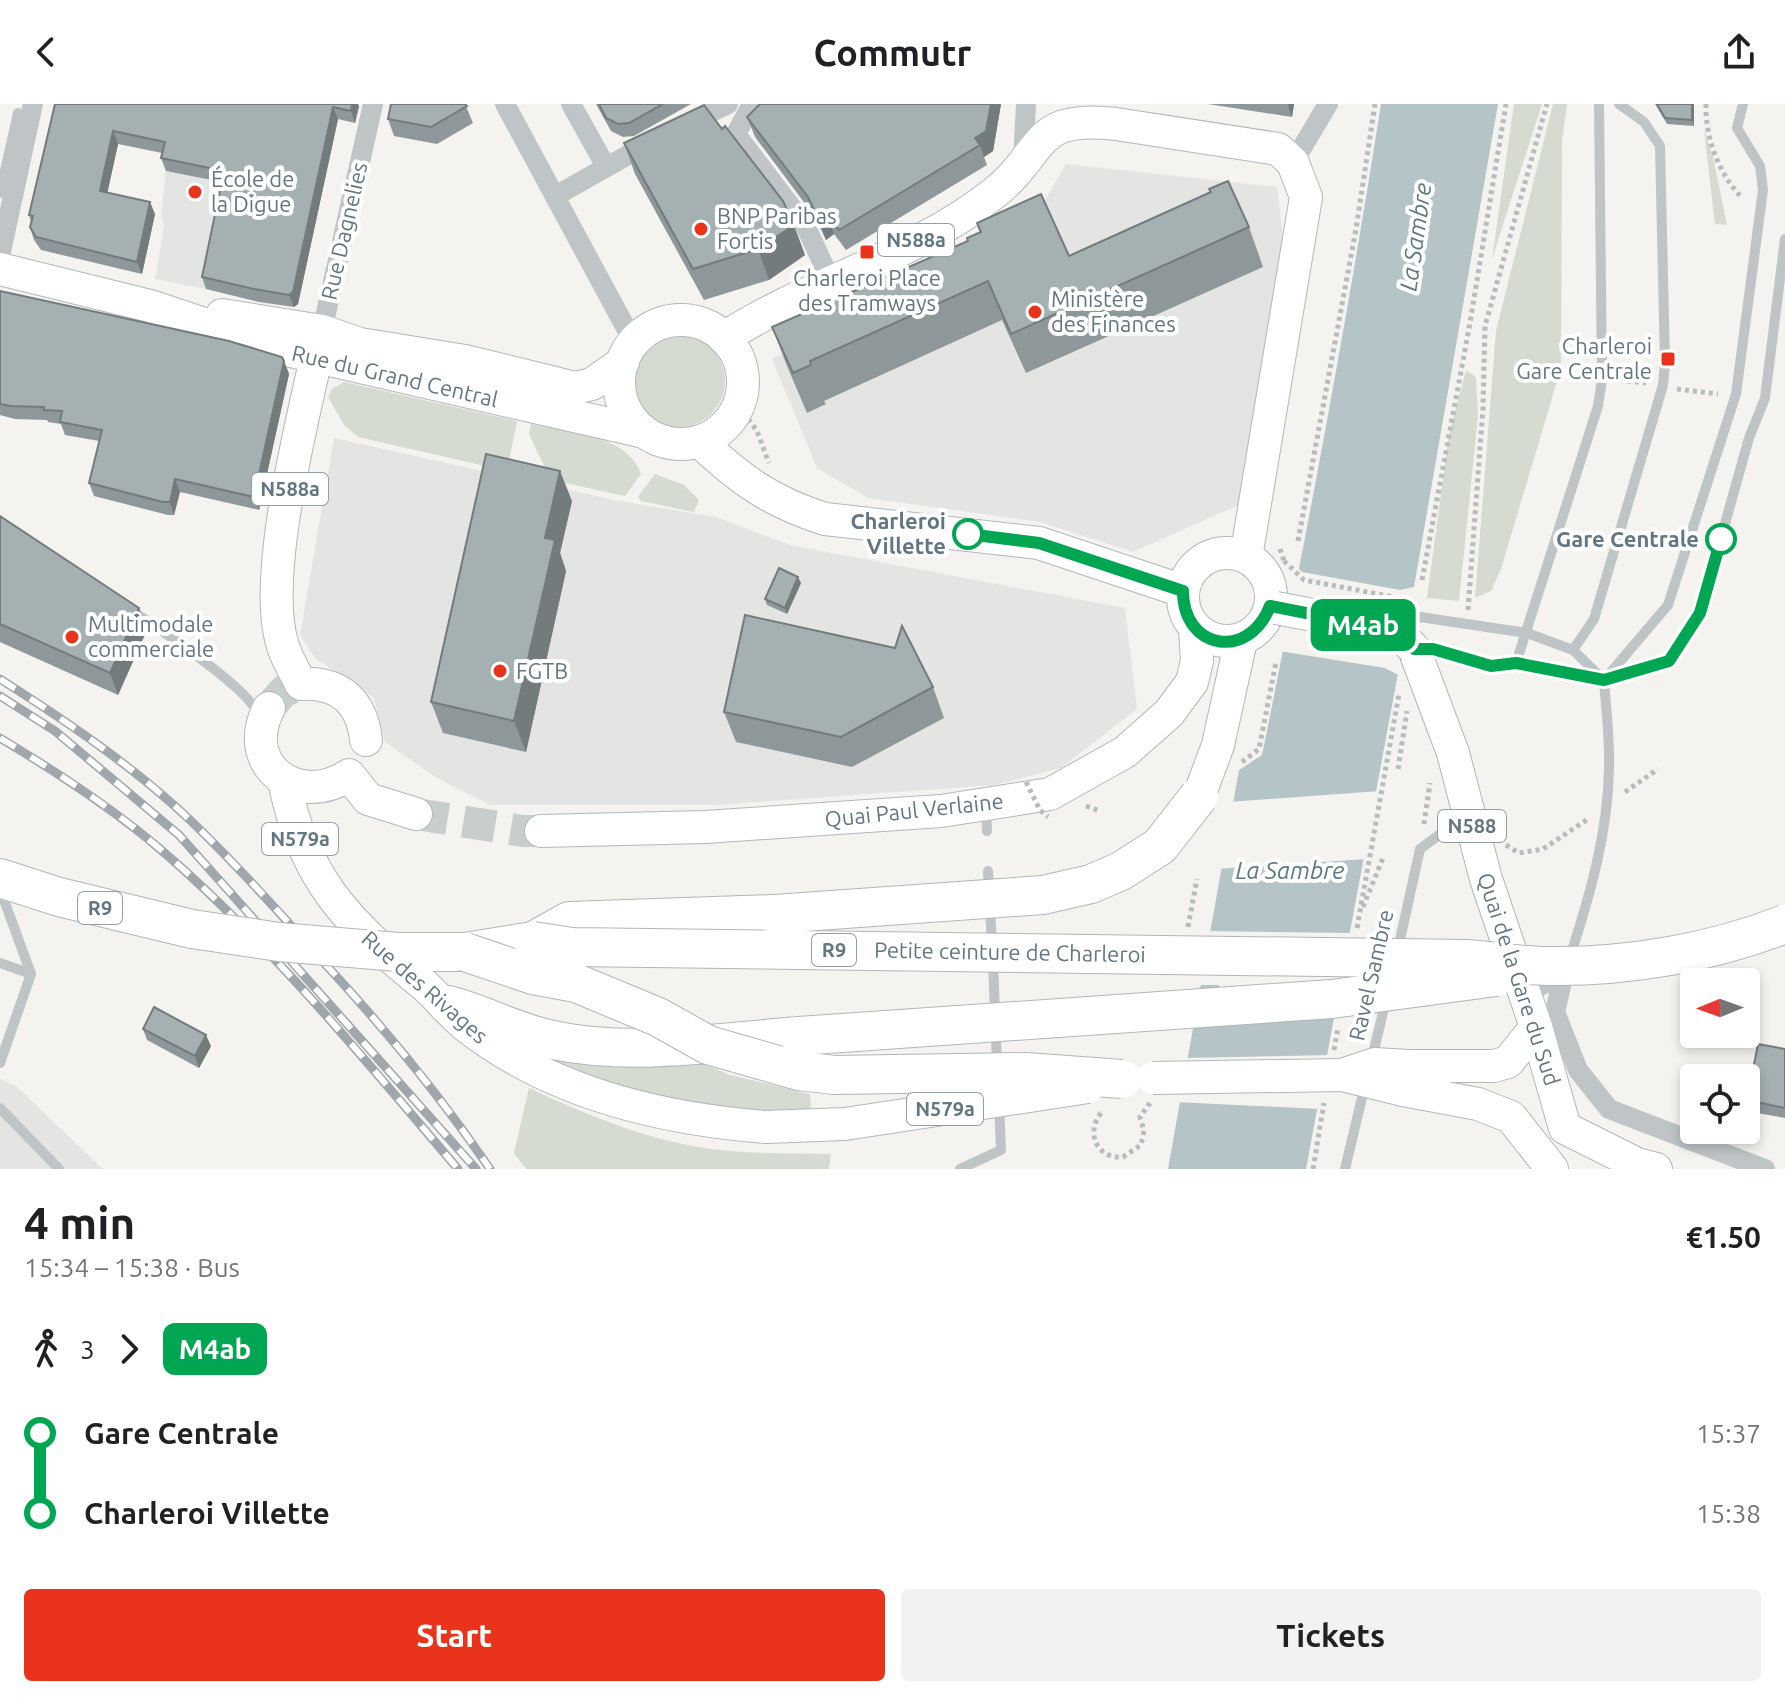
<!DOCTYPE html>
<html lang="en">
<head>
<meta charset="utf-8">
<style>
  body { margin:0; font-family:Ubuntu,sans-serif; background:#f2f2f2; color:#202124; height:100vh; display:flex; flex-direction:column; font-size:30px; white-space:nowrap }
  * { box-sizing:border-box; margin:0 }
  p { font-size:26px; color:#757577 }
  .icon { flex:none; width:44px; height:44px; fill:none; stroke:currentColor; stroke-width:2; stroke-linecap:round; stroke-linejoin:round }
  .map { position:relative; height:1065px; overflow:hidden }
  .details { display:flex; flex-direction:column; background:#fff; flex:1 }
  .details>* { flex:none }
  .badge { padding:0 16px; border-radius:12px; font-size:28px; line-height:52px }
  .needle { width:52px; rotate:269deg }
  .controls { position:absolute; left:1680px; top:864px; display:grid; gap:16px }
  .controls a { display:grid; place-items:center; width:80px; height:80px; border-radius:8px; background:#fff; box-shadow:0 4px 12px #0003; font-size:40px }
  .map>.badge { position:absolute; translate:-50% -50%; box-shadow:0 0 0 4px #fff }
  .legs { display:flex; align-items:center; gap:12px; height:88px; padding:0 24px; font-size:26px }
  .legs p { margin-inline-start:auto }
  .overview { display:flex; align-items:center; justify-content:space-between; height:136px; padding:0 24px }
  h1 { font-size:44px; font-weight:700; line-height:60px }
  .cta { display:flex; gap:16px; margin-top:auto; padding:16px 24px }
  .cta a { flex:1; height:92px; border-radius:8px; background:#e9341b; color:#fff; font-size:32px; font-weight:700; line-height:92px; text-align:center }
  .cta a+a { background:#f2f2f2; color:#202124 }
  ul { padding:0 24px; list-style:none }
  li { display:flex; align-items:center; gap:28px; height:80px; font-size:30px }
  li i { display:grid; place-items:center; width:12px; height:100%; margin:0 10px; background:currentColor }
  li i::after { content:''; width:20px; height:20px; margin:-10px; border:6px solid; border-radius:50%; background:#fff }
  li p { margin-inline-start:auto }
  li:first-child i { background:linear-gradient(#0000 50%,currentColor 0) }
  li:last-child i { background:linear-gradient(currentColor 50%,#0000 0) }
  header { display:flex; justify-content:space-between; align-items:center; height:104px; padding:0 24px; background:#fff; font-size:36px; font-weight:700 }
  .map>svg:first-child { display:block }
  .built { fill:#e4e5e3 }
  .green { fill:#d5dbd0 }
  .water { fill:#b5c4c7 }
  .pier { fill:#f4f3ef }
  .lines { fill:none; stroke-linecap:round; stroke-linejoin:round }
  .primary-tunnel { stroke:#c8cece; stroke-width:32; stroke-dasharray:32 16; stroke-linecap:butt }
  .primary-casing { stroke:#b2b7ba; stroke-width:34 }
  .highway-casing { stroke:#b2b6b9; stroke-width:40 }
  .path { stroke:#b9bcbe; stroke-width:5; stroke-dasharray:4 4; stroke-linecap:butt }
  .lane { stroke:#bfc4c6; stroke-width:10 }
  .street { stroke:#bfc4c6; stroke-width:20 }
  .primary { stroke:#fff; stroke-width:32 }
  .highway { stroke:#fff; stroke-width:38 }
  .rail-casing { stroke:#9fa7ac; stroke-width:9 }
  .rail { stroke:#fff; stroke-width:6; stroke-dasharray:18; stroke-linecap:butt }
  .primary-bridge-casing { stroke:#b2b7ba; stroke-width:34; stroke-linecap:butt }
  .highway-bridge-casing { stroke:#b2b6b9; stroke-width:40; stroke-linecap:butt }
  .path-bridge { stroke:#b9bcbe; stroke-width:5; stroke-dasharray:4 4; stroke-linecap:butt }
  .lane-bridge { stroke:#bfc4c6; stroke-width:10 }
  .primary-bridge { stroke:#fff; stroke-width:32 }
  .highway-bridge { stroke:#fff; stroke-width:38 }
  .wall { fill:#8e979a }
  .shaded-wall { fill:#747b7d }
  .building { fill:#a5b0b3; stroke:#747b7d; stroke-width:2 }
  .line-1-casing { stroke:#fff; stroke-width:18 }
  .line-1 { stroke:#00a651; stroke-width:12 }
  .poi-dot { fill:#e9341b; stroke:#fff; stroke-width:3 }
  .stop-1-dot { fill:#fff; stroke:#00a651; stroke-width:4 }
  .labels { text-anchor:middle; stroke-width:8; stroke-linejoin:round; paint-order:stroke }
  .shield { fill:#fff; stroke:#91a0a8; stroke-width:2 }
  .shield-label { font-size:20px; font-weight:bold; fill:#627782 }
  .poi-label { font-size:22px; fill:#627782; stroke:#fff; text-anchor:start }
  .street-label { font-size:22px; fill:#627782; stroke:#fff }
  .stop-label { font-size:22px; font-weight:bold; fill:#627782; stroke:#fff; text-anchor:end }
  .water-label { font-size:24px; font-style:italic; fill:#5d7a7f; stroke:#fff }
</style>
</head>
<body>
<header><svg class="icon" aria-label="back" viewBox="0 0 24 24"><path d="M15 5l-7 7 7 7"/></svg>Commutr<svg class="icon" aria-label="share" viewBox="0 0 24 24"><path d="M12 15V3M7 8l5-5 5 5M5 13v7h14v-7"/></svg></header>
<div class="map">
<svg width="1785" height="1065" viewBox="0 0 1785 1065">
  <rect width="100%" height="100%" fill="#f4f3ef"/>
  <!-- built -->
  <g class="built">
    <polygon points="233,56 206,185 155,175 164,121 161,112 166,64"/>
    <polygon points="1066,60 1277,83 1283,133 1280,199 1245,398 1133,448 1040,418 868,394 817,364 772,255 1028,125"/>
    <polygon points="334,334 619,397 716,413 790,441 1125,504 1137,605 1061,664 994,681 716,701 490,701 435,673 385,638 374,594 315,554 300,531"/>
    <polygon points="0,975 16,982 103,1065 0,1065"/>
  </g>
  <!-- green -->
  <g class="green">
    <polygon points="1514,0 1542,0 1492,155"/>
    <polygon points="1553,0 1567,0 1562,38 1561,264 1501,465 1491,487 1475,494 1496,227"/>
    <polygon points="1704,26 1713,53 1727,121 1715,120"/>
    <circle cx="679" cy="277" r="46"/>
    <polygon points="1466,266 1476,273 1478,312 1459,497 1427,494 1449,330"/>
    <polygon points="344,278 517,317 507,367 358,333 344,321 328,293 332,285"/>
    <path d="M531 320C567 327 628 331 641 370L625 392 551 376 529 330Z"/>
    <polygon points="655,370 684,381 699,396 694,408 641,397 638,393"/>
    <polygon points="546,952 600,961 695,956 730,971 810,990 812,1010 718,1011 542,959"/>
    <path d="M529 984C589 1012 654 1039 720 1046 757 1050 794 1049 831 1050L829 1065H526L514 1049Z"/>
  </g>
  <!-- water -->
  <path class="water" d="M1381 0H1498L1414 483 1306 1065H1168L1239 666 1262 651C1306 435 1347 218 1381 0Z"/>
  <!-- pier -->
  <g class="pier">
    <polygon points="1294,460 1302,468 1400,486 1414,483 1420,476 1402,573 1385,564 1279,547"/>
    <polygon points="1380,687 1367,755 1216,765 1229,698"/>
    <polygon points="1205,827 1353,829 1338,911 1219,890 1219,881 1196,881"/>
    <polygon points="1331,951 1321,1005 1175,998 1183,954"/>
  </g>
  <g class="lines">
    <!-- primary-tunnel -->
    <g class="primary-tunnel">
      <polyline points="269,604 284,587 297,582"/>
      <polyline points="416,710 523,727 541,727"/>
    </g>
    <defs>
      <g id="primary">
        <polyline points="0,165 150,202 273,243 644,328"/>
        <polyline points="222,211 322,227 360,240 465,257 575,284 592,280 623,258"/>
        <circle cx="681" cy="278" r="62"/>
        <path d="M724 234C809 179 913 153 993 90 1047 48 1030 10 1116 20L1278 45 1293 59 1306 93 1246 453"/>
        <path d="M320 235C305 310 260 472 283 542 287 555 295 568 301 580 340 578 362 598 366 636"/>
        <path d="M700 338C741 376 771 398 825 415L1039 439 1183 487"/>
        <circle cx="1227" cy="493" r="44"/>
        <polyline points="1414,545 1453,649 1486,775 1536,923 1565,1024 1637,1060 1656,1065"/>
        <path d="M269 604C239 661 298 705 349 671L368 695 416 710"/>
        <path d="M284 676C303 775 348 819 423 880 438 893 451 910 466 922 551 989 661 1015 766 1023"/>
        <polyline points="1199,692 1218,641 1241,536"/>
        <polyline points="541,727 705,723 941,707 1050,690 1125,648 1169,609 1192,578 1197,557 1195,525"/>
        <polyline points="1408,962 1494,962 1508,958 1536,923"/>
        <polyline points="1403,986 1478,1000 1511,1013 1552,1065"/>
      </g>
      <g id="highway">
        <polyline points="0,774 59,793 192,825"/>
        <polyline points="398,848 465,848 533,837 569,817 775,810"/>
        <path d="M448 901C484 910 516 929 553 936 633 953 718 938 799 932"/>
      </g>
    </defs>
    <!-- primary casing -->
    <use href="#primary" class="primary-casing"/>
    <!-- highway casing -->
    <use href="#highway" class="highway-casing"/>
    <!-- path -->
    <g class="path">
      <path d="M1706 0C1705 33 1718 68 1741 93"/>
      <polyline points="1627,277 1646,279"/>
      <polyline points="1677,285 1718,290"/>
      <polyline points="739,302 757,327 769,359"/>
      <polyline points="1298,437 1356,125 1375,0"/>
      <polyline points="1280,445 1284,457"/>
      <polyline points="1422,476 1470,219 1506,0"/>
      <polyline points="1468,506 1483,304 1485,222 1547,0"/>
      <polyline points="1242,658 1259,645 1276,558"/>
      <polyline points="1398,665 1407,607"/>
      <polyline points="1625,688 1658,665"/>
      <polyline points="1086,702 1100,707"/>
      <polyline points="1424,720 1430,679"/>
      <polyline points="1506,741 1519,749 1543,745 1588,715"/>
      <polyline points="1363,803 1383,754"/>
      <polyline points="1188,823 1197,775"/>
      <polyline points="1357,824 1399,590"/>
      <polyline points="1334,946 1338,924"/>
      <path d="M1101 1009C1085 1029 1097 1055 1123 1053L1141 1041 1144 1027 1140 1013 1150 999"/>
      <polyline points="1313,1065 1324,999"/>
    </g>
    <!-- lane -->
    <g class="lane">
      <polyline points="0,89 18,9"/>
      <path d="M132 507C155 522 253 587 257 610"/>
      <path d="M1420 513 1527 529 1573 546 1604 576C1606 605 1610 635 1609 664 1608 729 1590 791 1570 853"/>
      <polyline points="1420,545 1433,545 1491,562 1516,559 1604,576 1669,557 1700,509 1749,334 1765,294 1785,135"/>
      <polyline points="1573,546 1594,515 1663,281 1665,259 1660,42 1644,18 1619,0"/>
      <polyline points="1516,559 1598,302 1602,275 1599,0"/>
      <polyline points="1605,575 1668,501 1736,290 1763,86 1760,62 1737,24 1743,0"/>
      <polyline points="986,702 987,727"/>
      <polyline points="988,767 992,841"/>
      <polyline points="0,785 31,870"/>
      <polyline points="1398,845 1420,745 1466,711"/>
      <polyline points="993,857 997,961"/>
      <polyline points="0,859 31,870"/>
      <polyline points="1531,896 1544,885 1562,880"/>
      <polyline points="1372,954 1386,896"/>
      <polyline points="0,959 31,870"/>
      <polyline points="0,1004 59,1065"/>
      <polyline points="960,1065 1001,1046 999,1000"/>
      <polyline points="1345,1065 1365,981"/>
    </g>
    <!-- street -->
    <g class="street">
      <polyline points="505,0 634,239"/>
      <polyline points="571,0 605,61"/>
      <polyline points="752,0 736,30 805,121 832,179"/>
      <polyline points="687,20 728,0"/>
      <polyline points="1023,56 1026,0"/>
      <polyline points="1293,59 1328,0"/>
      <polyline points="557,91 651,38"/>
      <polyline points="0,152 33,0"/>
      <polyline points="322,227 373,0"/>
      <polyline points="1561,882 1555,908 1578,966 1609,1005 1765,1065"/>
    </g>
    <!-- primary -->
    <use href="#primary" class="primary"/>
    <!-- highway -->
    <use href="#highway" class="highway"/>
    <defs>
      <g id="rail">
        <path d="M0 575C66 617 133 662 190 716 238 762 283 812 327 862 386 926 441 993 490 1065"/>
        <polyline points="0,592 55,627 179,731 476,1065"/>
        <path d="M0 634C55 667 111 703 160 745 270 839 364 955 458 1065"/>
      </g>
    </defs>
    <!-- rail casing -->
    <use href="#rail" class="rail-casing"/>
    <!-- rail -->
    <use href="#rail" class="rail"/>
    <defs>
      <g id="primary-bridge">
        <polyline points="1276,504 1397,527 1414,545"/>
        <polyline points="1345,970 1375,960 1408,962"/>
        <polyline points="1153,974 1342,971 1403,986"/>
        <polyline points="766,1023 845,1020 1088,983"/>
      </g>
      <g id="highway-bridge">
        <polyline points="775,810 1043,791 1091,780 1121,767 1160,742 1199,692"/>
        <polyline points="192,825 279,838 398,848"/>
        <path d="M533 837 572 843 1467 855C1494 857 1521 862 1548 862 1627 863 1711 849 1785 820"/>
        <polyline points="465,848 533,871 576,879 658,913 708,941 799,967 834,971 1026,968 1122,975"/>
        <polyline points="799,932 1332,895 1496,873"/>
      </g>
    </defs>
    <!-- primary-bridge casing -->
    <use href="#primary-bridge" class="primary-bridge-casing"/>
    <!-- highway-bridge casing -->
    <use href="#highway-bridge" class="highway-bridge-casing"/>
    <!-- path-bridge -->
    <g class="path-bridge">
      <polyline points="1284,457 1304,476 1414,497"/>
      <polyline points="1026,678 1040,706 1048,713"/>
    </g>
    <!-- lane-bridge -->
    <polyline class="lane-bridge" points="1402,525 1420,513"/>
    <!-- primary-bridge -->
    <use href="#primary-bridge" class="primary-bridge"/>
    <!-- highway-bridge -->
    <use href="#highway-bridge" class="highway-bridge"/>
  </g>
  <!-- wall -->
  <g class="wall">
    <polygon points="55,0 359,2 355,19 338,15 298,200 294,203 259,198 206,185 202,173 222,78 166,67 161,54 162,49 118,40 107,89 155,110 142,170 41,146 34,136 30,123 31,118 29,111"/>
    <polygon points="465,0 473,19 437,40 394,32 388,15"/>
    <polygon points="596,0 691,0 634,32 623,33 611,27"/>
    <polygon points="1001,0 993,47 984,53 987,61 846,146 834,130 826,136 815,113 755,33 747,13"/>
    <polygon points="1208,0 1294,0 1292,13"/>
    <polygon points="1655,0 1694,0 1694,22 1667,20"/>
    <polygon points="722,25 805,151 769,176 704,196 635,70 624,39"/>
    <polygon points="977,119 1069,152 1249,123 1263,163 1026,269 1002,216 824,297 826,300 807,309 787,262 772,223 968,137 980,129"/>
    <polygon points="0,187 284,257 289,270 259,406 180,388 174,411 168,411 94,392 89,379 99,337 65,331 61,320 48,318 47,316 15,315 0,311"/>
    <polygon points="572,397 560,449 566,467 526,648 443,629 431,598"/>
    <polygon points="0,412 139,504 147,526 118,591 0,538"/>
    <polygon points="801,479 787,510 767,501 765,495"/>
    <polygon points="895,544 933,583 944,614 852,663 736,638 724,608"/>
    <polygon points="143,925 211,942 199,964 147,936"/>
    <polygon points="1785,945 1785,1014 1751,1008 1747,996"/>
  </g>
  <!-- shaded-wall -->
  <g class="shaded-wall">
    <polygon points="352,0 358,0 359,2 355,19 351,7"/>
    <polygon points="991,0 1001,0 993,47 984,53 980,41 975,34"/>
    <polygon points="1288,0 1294,0 1292,13 1288,1"/>
    <polygon points="1692,0 1694,0 1694,22 1692,16"/>
    <polygon points="333,3 338,15 298,200 294,203 289,191"/>
    <polygon points="113,27 118,40 105,100 100,87"/>
    <polygon points="150,98 155,110 142,170 137,158"/>
    <polygon points="827,110 834,130 826,136 819,116"/>
    <polygon points="794,121 805,151 769,176 758,145"/>
    <polygon points="284,257 289,270 259,406 254,393"/>
    <polygon points="560,367 572,397 560,449 566,467 526,648 514,617 545,434"/>
    <polygon points="175,375 180,388 174,411 170,398"/>
    <polygon points="798,473 801,479 787,510 785,504"/>
    <polygon points="139,504 147,526 118,591 110,569"/>
    <polygon points="206,931 211,942 199,964 195,952"/>
  </g>
  <!-- building -->
  <g class="building">
    <polygon points="55,0 352,0 351,7 333,3 293,188 289,191 254,185 202,173 224,67 161,54 165,38 113,27 100,87 150,98 137,158 36,133 30,123 33,112 29,111"/>
    <polygon points="391,0 465,0 467,2 431,23 388,15"/>
    <polygon points="599,0 663,0 629,19 618,20 606,14"/>
    <polygon points="760,0 991,0 986,27 975,34 980,41 839,126 827,110 819,116 808,93 747,13"/>
    <polygon points="1657,0 1692,0 1692,16 1665,14"/>
    <polygon points="704,1 722,25 725,22 783,97 794,121 758,145 693,165 624,39"/>
    <polygon points="1228,77 1249,123 1011,230 988,177 810,257 811,261 793,269 772,223 968,137 967,134 981,128 977,119 1041,90 1069,152 1211,88 1209,85"/>
    <polygon points="0,187 229,237 282,253 284,257 254,393 175,375 170,398 163,398 89,379 102,326 60,318 62,307 44,306 44,303 11,302 0,300"/>
    <polygon points="486,350 560,367 545,434 555,436 514,617 431,598"/>
    <polygon points="0,412 139,504 110,569 0,520"/>
    <polygon points="779,464 798,473 785,504 765,495"/>
    <polygon points="745,511 895,544 902,522 933,583 841,633 724,608"/>
    <polygon points="154,903 206,931 195,952 143,925"/>
    <polygon points="1758,940 1785,945 1785,1004 1747,996"/>
  </g>
  <g class="lines">
    <defs>
      <path id="line-1" d="M968 430 1039 439 1183 487C1183 546 1249 557 1270 502L1397 527 1414 545H1433L1491 562 1516 559 1604 576 1669 557 1700 509 1721 435"/>
    </defs>
    <!-- line-1 casing -->
    <use href="#line-1" class="line-1-casing"/>
    <!-- line-1 -->
    <use href="#line-1" class="line-1"/>
  </g>
  <!-- markers -->
  <g class="poi-dot">
    <circle cx="195" cy="88" r="8"/>
    <circle cx="701" cy="125" r="8"/>
    <rect x="859" y="140" width="16" height="16" rx="4"/>
    <circle cx="1035" cy="208" r="8"/>
    <rect x="1660" y="247" width="16" height="16" rx="4"/>
    <circle cx="72" cy="533" r="8"/>
    <circle cx="500" cy="567" r="8"/>
  </g>
  <g class="stop-1-dot">
    <circle cx="968" cy="430" r="14"/>
    <circle cx="1721" cy="435" r="14"/>
  </g>
  <g class="labels">
    <!-- shield labels -->
    <g class="shield">
      <rect x="878" y="120" width="76" height="32" rx="6"/>
      <rect x="252" y="369" width="76" height="32" rx="6"/>
      <rect x="1438" y="706" width="68" height="32" rx="6"/>
      <rect x="262" y="719" width="76" height="32" rx="6"/>
      <rect x="78" y="788" width="44" height="32" rx="6"/>
      <rect x="812" y="830" width="44" height="32" rx="6"/>
      <rect x="907" y="989" width="76" height="32" rx="6"/>
    </g>
    <g class="shield-label">
      <text x="916" y="143">N588a</text>
      <text x="290" y="392">N588a</text>
      <text x="1472" y="729">N588</text>
      <text x="300" y="742">N579a</text>
      <text x="100" y="811">R9</text>
      <text x="834" y="853">R9</text>
      <text x="945" y="1012">N579a</text>
    </g>
    <!-- poi labels -->
    <g class="poi-label">
      <text x="211" y="83">École de<tspan x="211" dy="25">la Digue</tspan></text>
      <text x="717" y="120">BNP Paribas<tspan x="717" dy="25">Fortis</tspan></text>
      <text x="867" y="182" text-anchor="middle">Charleroi Place<tspan x="867" dy="25">des Tramways</tspan></text>
      <text x="1051" y="203">Ministère<tspan x="1051" dy="25">des Finances</tspan></text>
      <text x="1652" y="250" text-anchor="end">Charleroi<tspan x="1652" dy="25">Gare Centrale</tspan></text>
      <text x="88" y="528">Multimodale<tspan x="88" dy="25">commerciale</tspan></text>
      <text x="516" y="575">FGTB</text>
    </g>
    <!-- street labels -->
    <g class="street-label">
      <text transform="translate(344 127) rotate(-77)" y="8">Rue Dagnelies</text>
      <text transform="translate(395 272) rotate(13)" y="8">Rue du Grand Central</text>
      <text transform="translate(914 706) rotate(-6)" y="8">Quai Paul Verlaine</text>
      <text transform="translate(1010 848) rotate(1)" y="8">Petite ceinture de Charleroi</text>
      <text transform="translate(1371 871) rotate(-77)" y="8">Ravel Sambre</text>
      <text transform="translate(1519 875) rotate(72)" y="8">Quai de la Gare du Sud</text>
      <text transform="translate(425 883) rotate(41)" y="8">Rue des Rivages</text>
    </g>
    <!-- stop labels -->
    <g class="stop-label">
      <text x="946" y="425">Charleroi<tspan x="946" dy="25">Villette</tspan></text>
      <text x="1699" y="443">Gare Centrale</text>
    </g>
    <!-- water labels -->
    <g class="water-label">
      <text transform="translate(1416 133) rotate(-82)" y="8">La Sambre</text>
      <text x="1290" y="775">La Sambre</text>
    </g>
  </g>
</svg>
<div class="controls">
<a><svg class="needle" viewBox="-14 -14 28 28"><path d="M0-13l5 13h-10z" fill="#e53935"/><path d="M0 13l5-13h-10z" fill="#757577"/></svg></a>
<a><svg class="icon" aria-label="locate" viewBox="0 0 24 24"><circle cx="12" cy="12" r="6"/><path d="M12 2v4M12 18v4M2 12h4M18 12h4"/></svg></a>
</div>
<b class="badge" style="left:1363px;top:521px;background:#00a651;color:#fff">M4ab</b>
</div>
<section class="details">
<div class="overview"><div><h1>4 min</h1><p>15:34 – 15:38 · Bus</p></div><b>€1.50</b></div>
<div class="legs"><svg class="icon" aria-label="walk" viewBox="0 0 24 24"><circle cx="13" cy="4" r="2"/><path d="M13 8l-2 6 4 7M11 14l-3 7M7 12l3-4h3l4 4"/></svg>3<svg class="icon" aria-label="forward" viewBox="0 0 24 24"><path d="M9 5l7 7-7 7"/></svg><b class="badge" style="background:#00a651;color:#fff">M4ab</b></div>
<ul>
<li><i style="color:#00a651"></i><b>Gare Centrale</b><p>15:37</p></li>
<li><i style="color:#00a651"></i><b>Charleroi Villette</b><p>15:38</p></li>
</ul>
<div class="cta"><a>Start</a><a>Tickets</a></div>
</section>
</body>
</html>
